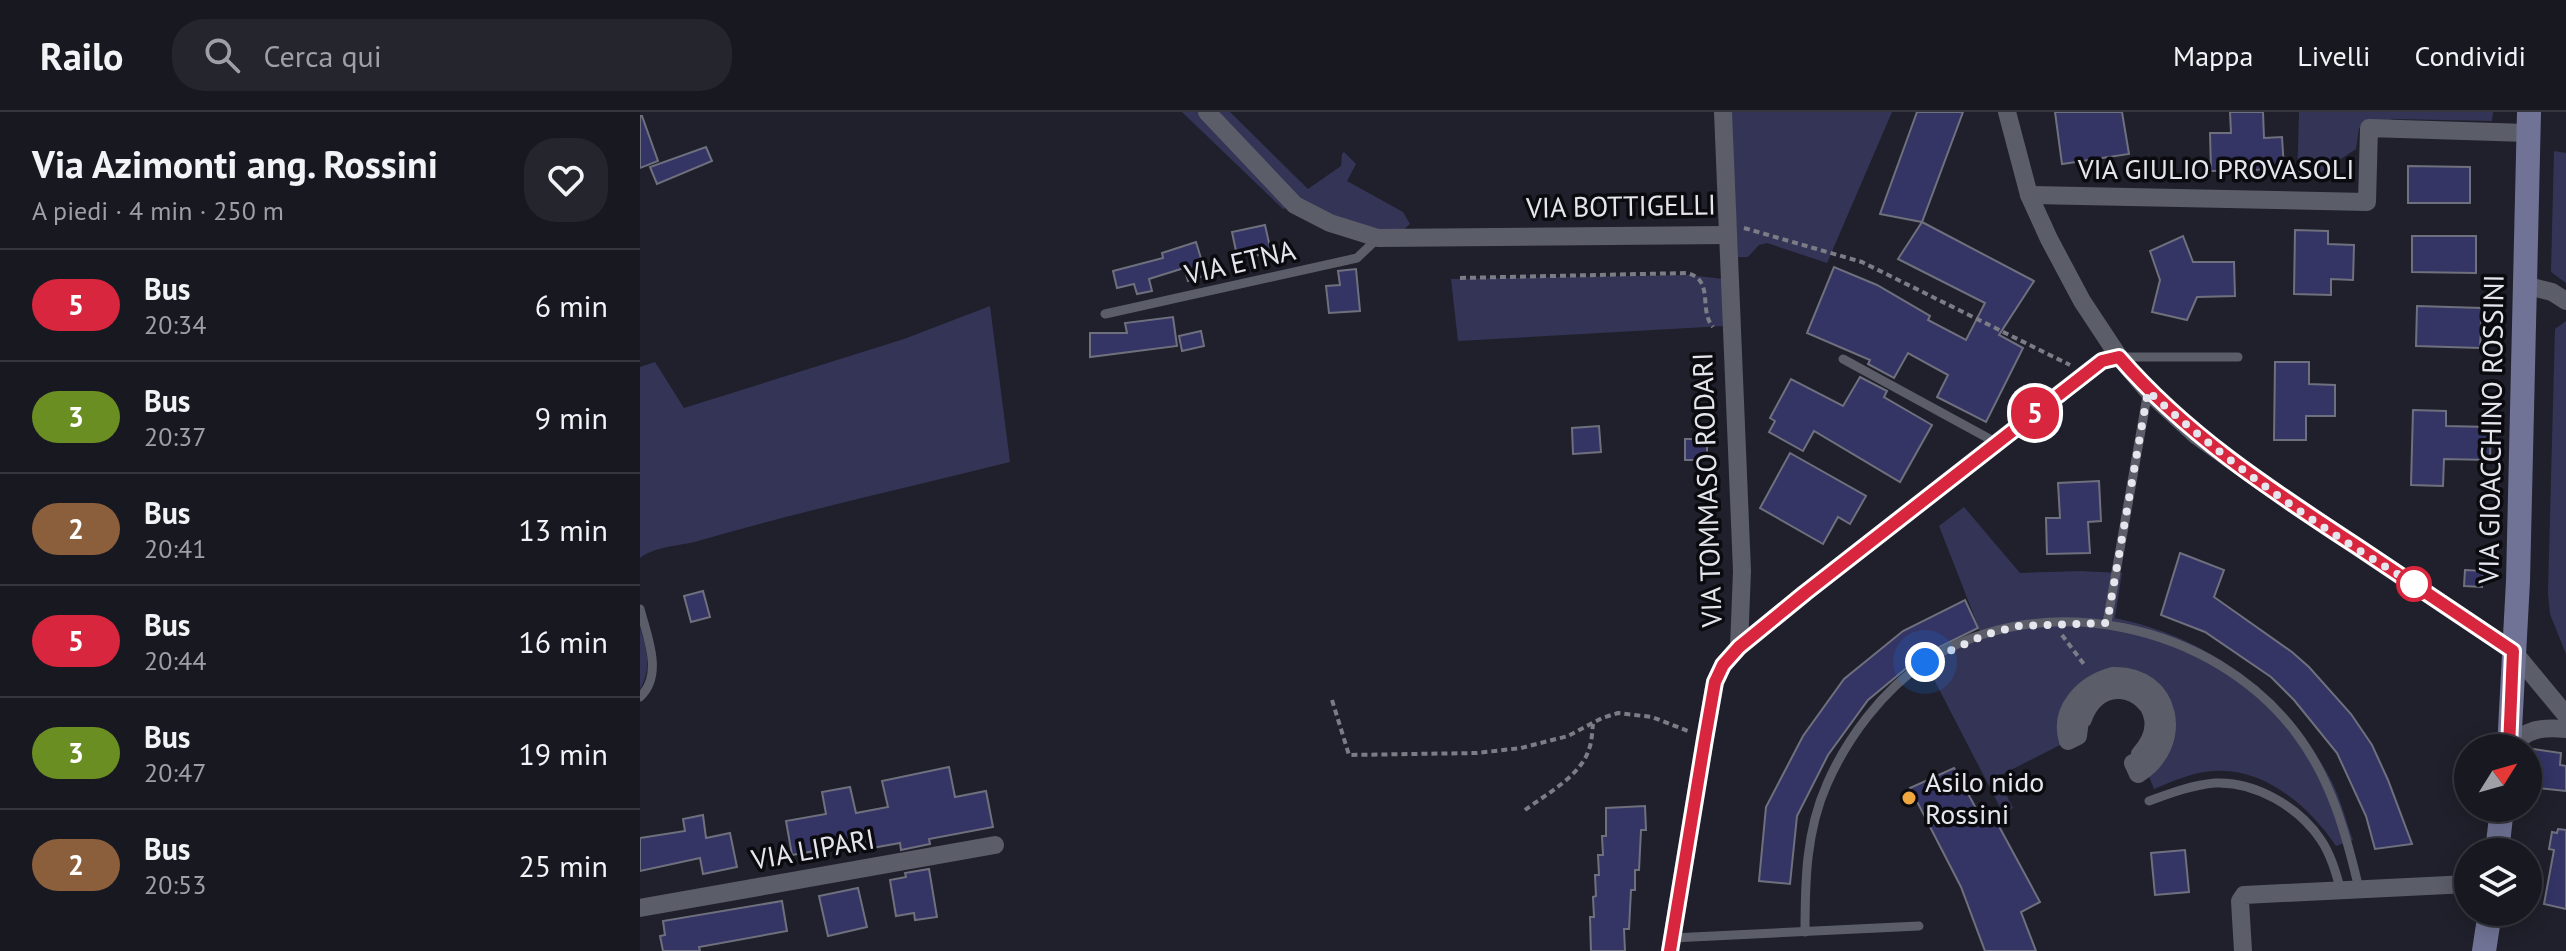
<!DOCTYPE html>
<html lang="it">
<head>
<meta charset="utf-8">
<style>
  body { margin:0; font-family:"PT Sans",sans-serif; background:#24252d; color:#f1f3f6; height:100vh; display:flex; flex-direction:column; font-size:30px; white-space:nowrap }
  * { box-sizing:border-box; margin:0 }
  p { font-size:26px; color:#9ea0a5 }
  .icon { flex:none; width:44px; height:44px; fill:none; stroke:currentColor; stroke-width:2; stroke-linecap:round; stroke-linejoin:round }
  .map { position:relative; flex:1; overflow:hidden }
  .details { display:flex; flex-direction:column; background:#171820; width:640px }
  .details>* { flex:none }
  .badge { padding:0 16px; border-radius:26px; font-size:28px; line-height:52px }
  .needle { width:52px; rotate:53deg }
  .buttons { position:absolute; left:1814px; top:622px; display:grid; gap:16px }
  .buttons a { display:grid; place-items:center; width:88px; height:88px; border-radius:50%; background:#171820; box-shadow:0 4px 20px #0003,0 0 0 2px #36373e; font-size:40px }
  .you { position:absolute; width:40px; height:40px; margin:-20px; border:6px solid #fff; border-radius:50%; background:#1a73e8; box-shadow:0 0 0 12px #1a73e833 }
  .map>.badge { position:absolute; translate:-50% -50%; box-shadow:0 0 0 4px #fff }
  .round { display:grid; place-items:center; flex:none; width:84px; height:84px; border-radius:32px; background:#24252d }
  .head { display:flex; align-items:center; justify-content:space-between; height:136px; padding:0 32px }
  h1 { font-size:38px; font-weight:700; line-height:60px }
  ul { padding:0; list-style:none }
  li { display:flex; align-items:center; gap:24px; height:112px; padding:0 32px; border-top:2px solid #36373e }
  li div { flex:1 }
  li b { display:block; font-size:30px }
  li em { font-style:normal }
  li .badge { min-width:88px; font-weight:700; text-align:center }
  header { display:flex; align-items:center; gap:48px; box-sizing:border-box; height:112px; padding:0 40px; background:#171820; border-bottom:2px solid #36373e }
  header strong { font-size:38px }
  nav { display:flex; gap:44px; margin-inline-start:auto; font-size:28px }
  .search { width:560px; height:72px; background:#24252d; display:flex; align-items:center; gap:20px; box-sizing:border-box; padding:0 28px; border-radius:32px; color:#9ea0a5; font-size:30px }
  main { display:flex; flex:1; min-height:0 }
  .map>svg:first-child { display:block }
  .green { fill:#343556 }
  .building { fill:#343465; stroke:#6f707d; stroke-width:2 }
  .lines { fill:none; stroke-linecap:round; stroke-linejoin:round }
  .path { stroke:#7b7c85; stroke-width:4; stroke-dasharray:6 4; stroke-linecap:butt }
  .lane { stroke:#5b5d69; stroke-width:9 }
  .street { stroke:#5b5d69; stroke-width:18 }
  .secondary { stroke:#707395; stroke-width:24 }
  .line-casing { stroke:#fff; stroke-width:18 }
  .line { stroke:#d7263d; stroke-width:12 }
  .walk { stroke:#e5e6ed; stroke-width:8; stroke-dasharray:0 14.4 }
  .stop-dot { fill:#fff; stroke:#d7263d; stroke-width:4 }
  .poi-dot { fill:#f0a63f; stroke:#0a0a0f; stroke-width:3 }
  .labels { text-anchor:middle; stroke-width:7; stroke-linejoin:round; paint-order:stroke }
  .street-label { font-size:28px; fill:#e5e6ed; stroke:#0a0a0f }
  .poi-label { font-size:28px; fill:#e5e6ed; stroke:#0a0a0f; text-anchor:start }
</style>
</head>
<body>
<header>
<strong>Railo</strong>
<div class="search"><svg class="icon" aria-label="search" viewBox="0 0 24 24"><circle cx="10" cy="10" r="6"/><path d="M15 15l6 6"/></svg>Cerca qui</div>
<nav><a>Mappa</a><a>Livelli</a><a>Condividi</a></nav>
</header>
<main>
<section class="details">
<div class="head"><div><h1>Via Azimonti ang. Rossini</h1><p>A piedi · 4 min · 250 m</p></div><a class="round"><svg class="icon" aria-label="heart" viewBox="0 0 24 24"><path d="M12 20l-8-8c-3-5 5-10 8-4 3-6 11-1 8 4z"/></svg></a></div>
<ul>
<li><span class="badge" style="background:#d7263d;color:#fff">5</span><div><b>Bus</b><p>20:34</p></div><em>6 min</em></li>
<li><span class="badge" style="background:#6b8e23;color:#fff">3</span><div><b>Bus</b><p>20:37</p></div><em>9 min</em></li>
<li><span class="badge" style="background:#8b5e3c;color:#fff">2</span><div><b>Bus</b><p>20:41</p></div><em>13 min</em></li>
<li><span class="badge" style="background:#d7263d;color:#fff">5</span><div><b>Bus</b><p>20:44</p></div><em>16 min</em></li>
<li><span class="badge" style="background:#6b8e23;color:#fff">3</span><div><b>Bus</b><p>20:47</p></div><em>19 min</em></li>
<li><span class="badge" style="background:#8b5e3c;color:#fff">2</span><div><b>Bus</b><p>20:53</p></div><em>25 min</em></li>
</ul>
</section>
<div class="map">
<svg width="1926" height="839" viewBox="0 0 1926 839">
  <rect width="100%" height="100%" fill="#1f202b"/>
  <!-- green -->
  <g class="green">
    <polygon points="542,0 567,0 655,93 643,97"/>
    <polygon points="575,0 590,0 668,77 701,54 702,42 704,40 716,52 707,69 763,100 770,112 762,119 749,123 693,106 659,88"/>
    <polygon points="1090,0 1252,0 1187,151 1127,131 1119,133 1108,145 1098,145"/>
    <polygon points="1659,0 1853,0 1852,9 1753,7 1719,16 1716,37 1666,70 1657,70"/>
    <polygon points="1914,39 1926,41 1926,171 1911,160"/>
    <polygon points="1049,163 1083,167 1084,214 818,229 811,167"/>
    <path d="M350 194 370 350C266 376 161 399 58 429 40 434 15 434 0 446V255L15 250 44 296 264 227Z"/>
    <polygon points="1926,209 1926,542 1910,502 1908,481 1915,217"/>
    <path d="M1324 395 1380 461 1439 459 1482 461 1475 506C1571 526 1646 583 1692 670 1701 688 1706 709 1713 728L1696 734C1670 695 1624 655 1574 659 1553 660 1533 669 1514 677L1506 657 1523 636 1487 564 1428 629 1357 665 1373 696 1363 701 1285 550 1342 524 1299 414Z"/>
    <path d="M0 516C7 538 12 556 0 577Z"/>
  </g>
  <!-- building -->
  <g class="building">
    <polygon points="1277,0 1323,0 1282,110 1240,102"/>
    <polygon points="1415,0 1482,0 1489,42 1422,52"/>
    <polygon points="1590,0 1623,0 1624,26 1642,25 1644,57 1571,59 1570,21 1591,21"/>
    <polygon points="0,4 2,4 18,49 0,56"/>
    <polygon points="66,35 72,49 17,72 10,55"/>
    <polygon points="1768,54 1830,55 1830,91 1768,91"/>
    <polygon points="1282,110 1394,169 1359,223 1383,236 1346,310 1297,285 1308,263 1268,241 1254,266 1228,252 1230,248 1167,221 1194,155 1237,173 1290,204 1288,208 1326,228 1345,191 1258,147"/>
    <polygon points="625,113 631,140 615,144 613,136 596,139 592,120"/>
    <polygon points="1655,118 1688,119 1688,132 1714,133 1713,168 1691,167 1691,183 1654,182"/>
    <polygon points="1543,124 1553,150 1594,150 1595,184 1557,185 1547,208 1512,200 1520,168 1510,139"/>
    <polygon points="1772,124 1836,124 1836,161 1772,160"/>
    <polygon points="556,130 566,163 548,169 544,156 509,167 512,179 497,182 494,172 477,176 473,159 523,146 522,141"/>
    <polygon points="716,157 720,199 689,201 686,174 700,173 698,159"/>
    <polygon points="1777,194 1842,196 1840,236 1776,234"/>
    <polygon points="533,205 537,234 450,245 450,221 487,221 485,211"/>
    <polygon points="561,219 564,234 542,239 539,224"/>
    <polygon points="1635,250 1669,250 1669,272 1695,273 1695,304 1666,304 1666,328 1634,328"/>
    <polygon points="1220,265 1247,279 1244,285 1292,313 1260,370 1174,319 1163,339 1129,320 1135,309 1130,306 1151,267 1203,294"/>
    <polygon points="1773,298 1806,299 1806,314 1851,315 1850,348 1804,347 1803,374 1771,373"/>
    <polygon points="959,314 961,340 933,342 932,316"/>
    <rect x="1045" y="327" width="22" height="21"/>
    <polygon points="1150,341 1226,384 1210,412 1198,405 1183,432 1120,396"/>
    <polygon points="1459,369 1461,409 1448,410 1450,441 1407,442 1406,406 1420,406 1418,371"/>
    <polygon points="1540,441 1584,458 1574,485 1652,540 1669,555 1711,602 1732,633 1748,668 1772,732 1735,737 1726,704 1697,641 1654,588 1631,565 1565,520 1521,503"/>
    <polygon points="1825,458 1843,459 1842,475 1824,474"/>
    <polygon points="63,479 70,505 51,510 44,484"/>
    <polygon points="1325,488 1338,516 1281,544 1228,588 1188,643 1157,704 1150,772 1119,769 1126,695 1163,624 1204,567 1263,519"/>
    <polygon points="1893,637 1921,641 1920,653 1926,654 1926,679 1889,675"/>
    <polygon points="309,655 315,685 346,679 353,715 289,727 290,732 261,738 260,731 215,739 213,732 152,743 146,709 186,702 182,680 210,675 216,701 248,695 242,669"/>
    <polygon points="1314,656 1344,711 1355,707 1400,790 1381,800 1396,839 1345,839 1321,775 1270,676"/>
    <polygon points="1005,694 1006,718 1001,718 999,758 995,758 995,778 991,778 989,817 984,817 985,839 951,839 950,805 954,805 953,785 956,784 955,763 959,763 958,743 963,743 962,724 966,724 966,696"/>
    <polygon points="63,703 66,726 90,721 97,755 63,762 60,746 0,759 0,726 45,719 43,707"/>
    <polygon points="1918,717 1926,718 1926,797 1904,792 1914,738 1909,737 1912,720 1917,721"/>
    <polygon points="1545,738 1549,780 1515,783 1511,741"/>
    <polygon points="289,757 297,805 275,808 274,801 256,804 250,768 266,765 265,761"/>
    <polygon points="218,776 227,815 188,824 179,784"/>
    <polygon points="142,789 147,819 59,835 60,839 23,839 20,824 25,823 23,809"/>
  </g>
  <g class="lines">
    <!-- path -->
    <g class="path">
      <polyline points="1104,116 1222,150 1430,253"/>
      <path d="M820 166 1047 161C1075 168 1058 198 1073 215"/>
      <polyline points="1422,523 1446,555"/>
      <polyline points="692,588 709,643 837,641 881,636 928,624 962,606 978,601 1012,605 1048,619"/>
      <path d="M885 698C906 682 941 664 949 637 952 630 952 620 953 612"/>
    </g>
    <!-- lane -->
    <g class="lane">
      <polyline points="465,202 717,146 738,126"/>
      <polyline points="1482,245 1598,245"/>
      <polyline points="1203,247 1357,331"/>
      <path d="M0 497C7 524 24 563 0 585"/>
      <polyline points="1467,511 1508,279"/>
      <path d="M1509 689C1531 681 1552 673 1575 671 1615 669 1659 695 1681 728 1691 743 1696 761 1701 779"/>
      <path d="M1165 820C1165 769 1166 719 1187 672 1207 626 1243 578 1285 550 1402 473 1574 512 1656 621 1691 667 1706 721 1719 777"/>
      <polyline points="1032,826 1279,814"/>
    </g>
    <!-- street -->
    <g class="street">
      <polyline points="567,0 655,93 690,111 738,126 1087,123"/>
      <polyline points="1083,0 1102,459 1099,535"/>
      <polyline points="1367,0 1389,83 1409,127 1442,189 1479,245 1508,279 1557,324 1647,388 1873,539 1926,603"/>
      <polyline points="1389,83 1727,90 1729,16 1887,21"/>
      <polyline points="1884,173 1912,180 1926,189"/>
      <path d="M1473 564C1532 562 1546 632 1498 662L1493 651 1502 647 1500 642C1545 593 1465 546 1443 607L1440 608 1438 624 1428 629C1418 597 1444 572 1473 564Z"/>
      <path d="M1871 636C1886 616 1902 615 1926 617"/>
      <polyline points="0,796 355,733"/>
      <polyline points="1030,839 1065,627 1075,570 1083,553 1099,535 1165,481 1446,261 1462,249 1479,245"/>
      <polyline points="1603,839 1600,789 1604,783 1828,772"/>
    </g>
    <!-- secondary -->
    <g class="secondary">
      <polyline points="1869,636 1878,469 1889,0"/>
      <polyline points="1857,740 1862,696"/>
      <polyline points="1844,839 1850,800"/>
    </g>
  </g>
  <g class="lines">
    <defs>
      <path id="line" d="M1030 839 1065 627 1075 570 1083 553 1099 535 1165 481 1462 249 1479 245C1547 324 1634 380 1721 437 1772 471 1822 505 1873 539L1869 636"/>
    </defs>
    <!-- line casing -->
    <use href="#line" class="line-casing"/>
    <!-- line -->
    <use href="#line" class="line"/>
    <!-- walk -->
    <path class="walk" d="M1285 550 1345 523 1378 514 1467 511 1508 279C1588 352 1681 417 1774 472"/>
  </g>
  <!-- markers -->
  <circle class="stop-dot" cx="1774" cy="472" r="16"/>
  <circle class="poi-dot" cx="1269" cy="686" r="8"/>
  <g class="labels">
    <!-- street labels -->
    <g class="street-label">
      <text x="1576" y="67">VIA GIULIO PROVASOLI</text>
      <text transform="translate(981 94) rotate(-1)" y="10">VIA BOTTIGELLI</text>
      <text transform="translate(600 150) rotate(-13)" y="10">VIA ETNA</text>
      <text transform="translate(1851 317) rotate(-89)" y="10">VIA GIOACCHINO ROSSINI</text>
      <text transform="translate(1067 378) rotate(-92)" y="10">VIA TOMMASO RODARI</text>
      <text transform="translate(173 737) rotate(-10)" y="10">VIA LIPARI</text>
    </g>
    <!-- poi labels -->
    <g class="poi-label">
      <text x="1285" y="680">Asilo nido<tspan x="1285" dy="32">Rossini</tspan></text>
    </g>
  </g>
</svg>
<div class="buttons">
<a><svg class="needle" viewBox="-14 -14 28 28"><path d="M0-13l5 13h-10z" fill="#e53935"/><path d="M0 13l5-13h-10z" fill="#9ea0a5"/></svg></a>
<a><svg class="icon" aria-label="layers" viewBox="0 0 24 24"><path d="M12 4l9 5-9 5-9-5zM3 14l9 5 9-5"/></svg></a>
</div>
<div class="you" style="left:1285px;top:550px"></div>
<b class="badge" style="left:1395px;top:301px;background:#d7263d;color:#fff">5</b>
</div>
</main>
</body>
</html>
